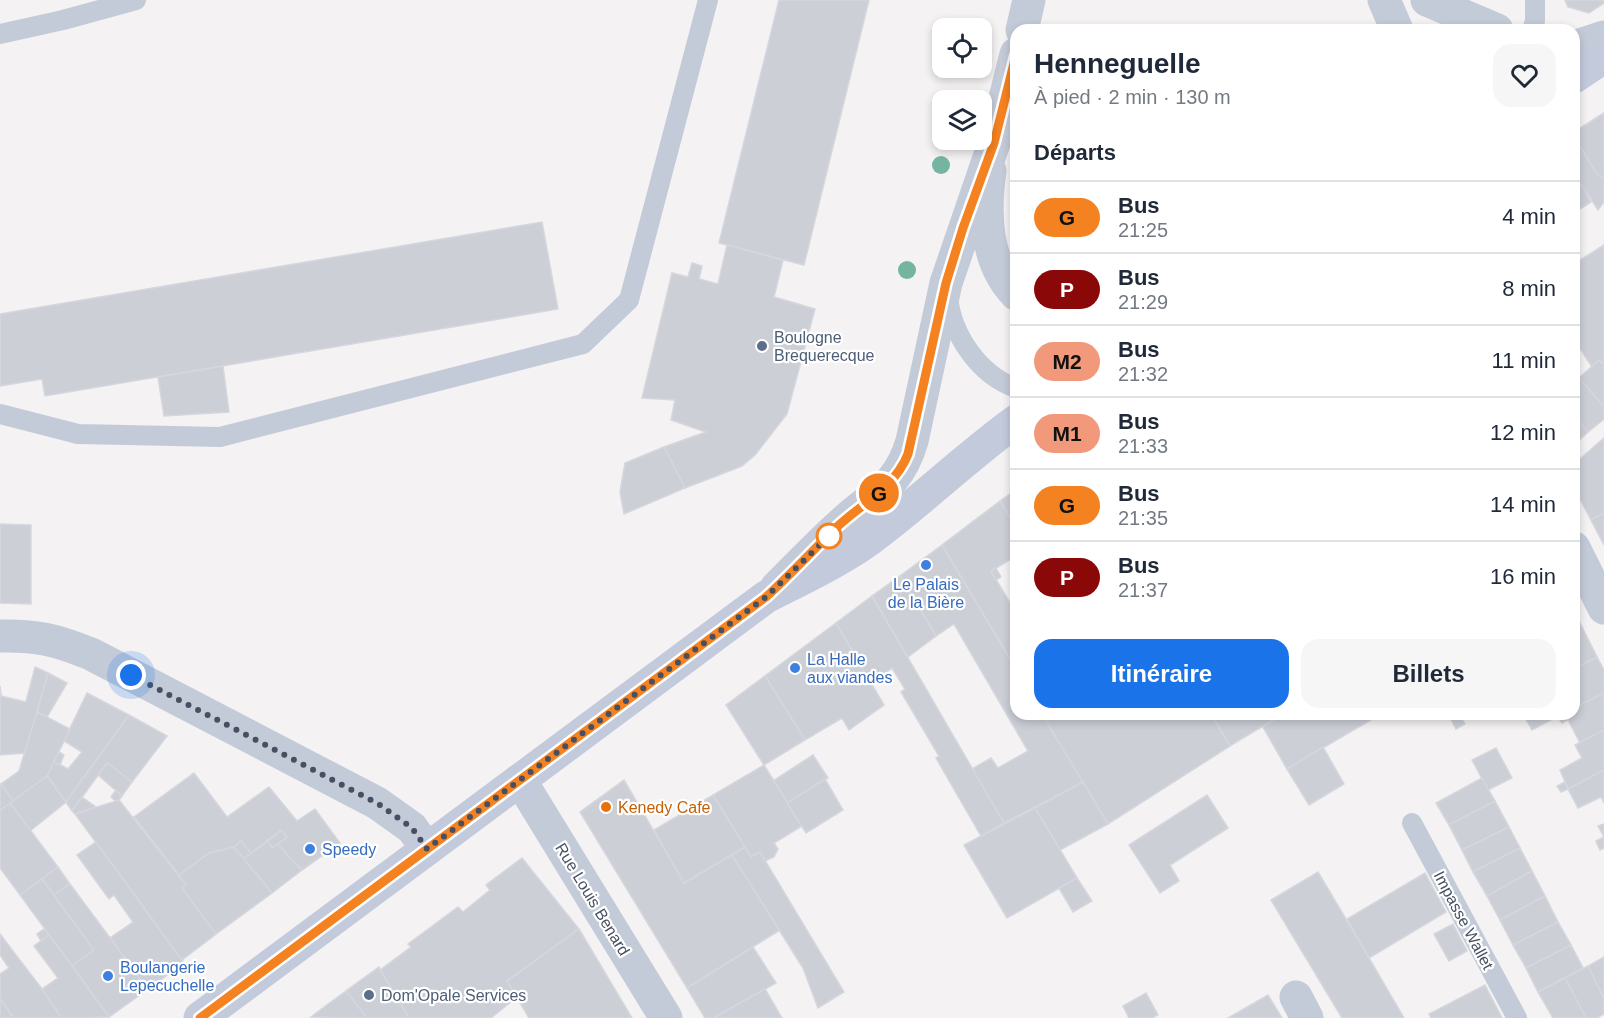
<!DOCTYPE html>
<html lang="fr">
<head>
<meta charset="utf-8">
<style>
  body { margin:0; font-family:Arial,sans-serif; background:#f6f6f7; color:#1f2937; height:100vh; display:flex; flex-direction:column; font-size:22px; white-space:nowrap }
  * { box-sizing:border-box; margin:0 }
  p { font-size:20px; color:#747a83 }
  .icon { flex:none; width:33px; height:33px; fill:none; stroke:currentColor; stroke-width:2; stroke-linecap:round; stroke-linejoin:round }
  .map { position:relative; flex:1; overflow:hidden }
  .panel { position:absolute; left:1010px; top:24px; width:570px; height:696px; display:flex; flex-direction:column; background:#fff; border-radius:18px; box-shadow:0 3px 9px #0003 }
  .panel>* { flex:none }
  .badge { padding:0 12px; border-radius:20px; font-size:21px; line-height:39px }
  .tools { position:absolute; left:932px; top:18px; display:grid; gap:12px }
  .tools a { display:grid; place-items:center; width:60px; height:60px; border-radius:12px; background:#fff; box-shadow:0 3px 9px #0003; font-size:30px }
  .you { position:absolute; width:30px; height:30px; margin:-15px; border:4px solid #fff; border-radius:50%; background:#1a73e8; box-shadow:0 0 0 9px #1a73e833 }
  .map>.badge { position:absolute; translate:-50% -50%; box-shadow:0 0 0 3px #fff }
  h2 { padding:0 24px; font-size:22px; line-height:54px }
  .round { display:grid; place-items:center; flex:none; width:63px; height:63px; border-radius:18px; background:#f6f6f7 }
  .head { display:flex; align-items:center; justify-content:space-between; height:102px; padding:0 24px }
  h1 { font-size:28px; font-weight:700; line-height:45px }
  .primary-button { display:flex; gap:12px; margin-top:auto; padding:12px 24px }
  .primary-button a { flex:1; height:69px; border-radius:18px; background:#1a73e8; color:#fff; font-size:24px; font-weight:700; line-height:69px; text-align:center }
  .primary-button a+a { background:#f6f6f7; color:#1f2937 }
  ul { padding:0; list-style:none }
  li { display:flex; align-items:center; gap:18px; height:72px; padding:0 24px; border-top:2px solid #e0e1e3 }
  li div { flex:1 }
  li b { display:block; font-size:22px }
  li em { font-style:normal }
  li .badge { min-width:66px; font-weight:700; text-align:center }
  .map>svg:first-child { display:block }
  .building { fill:#cdcfd7; stroke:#d5d6de; stroke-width:1.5 }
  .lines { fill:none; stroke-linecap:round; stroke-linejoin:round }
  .service { stroke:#c4cbd8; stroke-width:20 }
  .minor { stroke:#c4cbd8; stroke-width:33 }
  .tertiary { stroke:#c4cbd8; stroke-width:33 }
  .secondary { stroke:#c3cadc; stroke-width:33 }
  .tree { fill:#74b4a0 }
  .line-casing { stroke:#fff; stroke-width:14 }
  .line { stroke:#f58220; stroke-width:9 }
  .walk { stroke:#475062; stroke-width:6; stroke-dasharray:0 10.8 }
  .service-dot { fill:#5c6f8a; stroke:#fff; stroke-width:2 }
  .stop-dot { fill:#fff; stroke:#f58220; stroke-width:3 }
  .shop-dot { fill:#3f7fe0; stroke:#fff; stroke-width:2 }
  .food-dot { fill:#e8710a; stroke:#fff; stroke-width:2 }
  .labels { text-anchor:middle; stroke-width:4.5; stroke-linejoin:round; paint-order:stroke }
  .service-label { font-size:16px; fill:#4e5e75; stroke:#fff; text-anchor:start }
  .shop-label { font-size:16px; fill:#366cbe; stroke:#fff; text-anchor:start }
  .food-label { font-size:16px; fill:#c56008; stroke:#fff; text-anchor:start }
  .street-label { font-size:16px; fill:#475062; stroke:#fff }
</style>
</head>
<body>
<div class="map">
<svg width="1604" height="1018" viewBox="0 0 1604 1018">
  <rect width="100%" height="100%" fill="#f4f2f2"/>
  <!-- building -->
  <g class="building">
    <polygon points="779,0 869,0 804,265 719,243"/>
    <polygon points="1565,0 1604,0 1604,3 1589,13 1568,7"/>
    <polygon points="1604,113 1604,179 1597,174 1574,137 1574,132"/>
    <polygon points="1574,137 1597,174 1604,179 1604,202 1598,210 1582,185 1574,190"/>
    <polygon points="1582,185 1591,202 1574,213 1574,190"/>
    <polygon points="542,222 558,309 45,396 42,379 0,386 0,314"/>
    <polygon points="727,245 783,260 774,297 815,309 787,414 755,455 742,466 685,488 664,447 706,432 671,420 675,400 642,398 672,273 688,277 692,263 702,266 699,279 718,284"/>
    <polygon points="1604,245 1604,365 1599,360 1592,367 1574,339 1574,264"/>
    <polygon points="1599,360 1604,365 1604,407 1579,378"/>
    <polygon points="223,366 229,412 164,416 158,377"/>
    <polygon points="1579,378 1604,407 1604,419 1588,432 1574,416 1574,382"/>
    <polygon points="1574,416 1588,432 1574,445"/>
    <polygon points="1604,438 1604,513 1591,520 1574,488 1574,464"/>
    <polygon points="664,447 685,488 624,514 620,492 625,463"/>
    <polygon points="1016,490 1016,527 1000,501"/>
    <polygon points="1000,501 1016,527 1016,556 991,571 1016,613 1016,669 942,545"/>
    <polygon points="1604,513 1604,545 1591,520"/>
    <polygon points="0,524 31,525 31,604 0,603"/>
    <polygon points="942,545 1016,669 1016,714 1042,714 1083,782 1004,823 972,769 991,758 998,768 1028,751 954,624 936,636 900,576"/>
    <polygon points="996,568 1001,577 996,580 991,571"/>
    <polygon points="900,576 936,636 908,657 872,596"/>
    <polygon points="872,596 1004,823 981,836 936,758 939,756 901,692 905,689 892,668 871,684 836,623"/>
    <polygon points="1574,610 1580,623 1574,627"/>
    <polygon points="836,623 884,705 849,730 842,718 805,740 765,676"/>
    <polygon points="1580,623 1597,657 1574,669 1574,627"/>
    <polygon points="1597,657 1604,670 1604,693 1574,708 1574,669"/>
    <polygon points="35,667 48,673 26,753 0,755 0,686 1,696 26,702"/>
    <polygon points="48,673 67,683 47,717 37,712"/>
    <polygon points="765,676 805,740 764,765 726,705"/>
    <polygon points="87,693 129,715 66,802 47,776 54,761 68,769 82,752 64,741"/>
    <polygon points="1604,693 1604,730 1580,743 1565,714 1574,714 1574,708"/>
    <polygon points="37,712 70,729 47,776 13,801 1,784 19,771"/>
    <polygon points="1042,714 1211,714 1230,746 1108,824"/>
    <polygon points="1211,714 1283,714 1230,746"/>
    <polygon points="1284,714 1378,714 1379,715 1287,769 1263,727"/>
    <polygon points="1448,714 1459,714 1465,724 1456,729"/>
    <polygon points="1523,714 1562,714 1532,730"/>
    <polygon points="1562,714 1565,714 1568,720 1562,723 1558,717"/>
    <polygon points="129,715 167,736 132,782 107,763 72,811 66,802"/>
    <polygon points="1604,730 1604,770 1568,789 1560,770 1582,758 1575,745"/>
    <polygon points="1323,747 1344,784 1309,805 1287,769"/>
    <polygon points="1496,748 1512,778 1488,790 1472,760"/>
    <polygon points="59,752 64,755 60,765 54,761"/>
    <polygon points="813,755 828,778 787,803 773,781"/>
    <polygon points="107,763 132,782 122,796 98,775"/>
    <polygon points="764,765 802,826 774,843 778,849 774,857 765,861 760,852 751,857 713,795"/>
    <polygon points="1604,770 1604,803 1601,797 1578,808 1568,789"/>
    <polygon points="194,773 227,817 269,787 297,821 315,809 340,843 302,870 277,844 287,837 281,830 251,853 241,841 234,847 209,853 179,875 134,817"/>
    <polygon points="47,776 66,802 30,831 10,803"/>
    <polygon points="1482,778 1495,801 1449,825 1436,803"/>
    <polygon points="825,779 843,810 806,833 787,803"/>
    <polygon points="624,780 684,883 732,855 780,930 687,988 580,812"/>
    <polygon points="1083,782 1108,824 1060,850 1035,808"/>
    <polygon points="1565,782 1568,789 1561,792 1557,786"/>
    <polygon points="1,784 13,801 0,811 0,785"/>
    <polygon points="116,790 122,796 119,800 115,801 111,797"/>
    <polygon points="713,795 745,847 684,883 654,830"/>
    <polygon points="1207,795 1228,828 1170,865 1179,881 1160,893 1129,845"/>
    <polygon points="82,797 96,807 75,814 72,811"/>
    <polygon points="119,800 186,885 182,888 216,934 182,960 75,814"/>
    <polygon points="1495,801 1509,827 1462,850 1449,825"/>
    <polygon points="10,803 58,867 20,895 0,868 0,811"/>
    <polygon points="1035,808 1077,878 1007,918 964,845"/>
    <polygon points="1604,824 1604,837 1598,826"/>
    <polygon points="1509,827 1520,848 1473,872 1462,850"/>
    <polygon points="281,830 287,837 272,848 268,841"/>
    <polygon points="1604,837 1604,848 1600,850 1596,841"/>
    <polygon points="241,841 251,853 243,859 234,847"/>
    <polygon points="268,841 272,848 277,844 302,870 272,893 243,859"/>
    <polygon points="96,842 184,963 148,989 110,938 133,922 114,895 109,899 77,855"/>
    <polygon points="234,847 272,893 216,934 182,888 186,885 179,875 209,853"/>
    <polygon points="745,847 751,857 760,852 844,992 818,1008 803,968 732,855"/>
    <polygon points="1520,848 1532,871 1487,896 1473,872"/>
    <polygon points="522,858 579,929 507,981 517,997 491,1018 409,1018 380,970 411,947 408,944 458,907 463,912 490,890 486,885"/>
    <polygon points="58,867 70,884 54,895 42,879"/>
    <polygon points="1532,871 1545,896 1500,920 1487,896"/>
    <polygon points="1318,872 1369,958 1404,1018 1342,1018 1271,900"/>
    <polygon points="1425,873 1446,912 1369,958 1347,919"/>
    <polygon points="1077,878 1092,901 1073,912 1059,888"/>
    <polygon points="42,879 94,950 72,966 20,895"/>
    <polygon points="70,884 148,989 109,1017 72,966 94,950 54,895"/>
    <polygon points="1545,896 1558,922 1513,945 1500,920"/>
    <polygon points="1558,922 1571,945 1526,968 1513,945"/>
    <polygon points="1453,924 1467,951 1449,961 1434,934"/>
    <polygon points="44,929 49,935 41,941 37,934"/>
    <polygon points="579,929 632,1018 529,1018 507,981"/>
    <polygon points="0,934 42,989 62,1018 14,1018 0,999 0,974 9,968 0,955"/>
    <polygon points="49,935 72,966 109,1017 62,1018 42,989 58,978 34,946"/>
    <polygon points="1571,945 1583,968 1538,992 1526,968"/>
    <polygon points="753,947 776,983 713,1018 705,1018 687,988"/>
    <polygon points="1604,957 1604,999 1588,966"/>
    <polygon points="1588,966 1604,999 1604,1014 1597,1018 1586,1018 1565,978"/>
    <polygon points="379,967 380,970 409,1018 367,1018 346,991"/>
    <polygon points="1565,978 1586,1018 1553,1018 1538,992"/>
    <polygon points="1485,985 1502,1018 1431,1018 1429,1014"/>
    <polygon points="765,989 782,1018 713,1018"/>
    <polygon points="346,991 367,1018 311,1017 328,1004"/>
    <polygon points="1146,993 1158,1015 1152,1018 1129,1018 1123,1006"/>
    <polygon points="1268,995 1282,1018 1228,1018"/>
    <polygon points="0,999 14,1018 0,1018"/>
  </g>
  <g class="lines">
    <!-- service -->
    <g class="service">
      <polyline points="1532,30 1535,21 1535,0"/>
      <polyline points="0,34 63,20 136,0"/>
      <path d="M948 297C952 335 979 375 1016 388"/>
      <polyline points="0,414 78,434 220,437 583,344 629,300 708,0"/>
      <polyline points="1412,823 1517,1018"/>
    </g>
    <!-- minor -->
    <g class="minor">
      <path d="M990 171C984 213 985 262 1016 294"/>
      <polyline points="1574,548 1604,608"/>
      <path d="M0 636C37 635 56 640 91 654L377 803 412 828 427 849"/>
      <polyline points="520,780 666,1018"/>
      <polyline points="1296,997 1307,1018"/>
    </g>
    <!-- tertiary -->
    <g class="tertiary">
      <polyline points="1384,0 1397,30"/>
      <polyline points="1427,0 1497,30"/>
      <polyline points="1022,30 1029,0"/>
      <polyline points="1574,47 1604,37"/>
      <path d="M776 588C797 567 817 546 839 526 871 495 898 489 912 441L946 283 994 143 1016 54"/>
    </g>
    <!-- secondary -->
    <g class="secondary">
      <polyline points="1574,77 1604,57"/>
      <path d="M200 1018 766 597C801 579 838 562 870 539 920 502 965 458 1016 421"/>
    </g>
  </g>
  <!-- trees -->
  <g class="tree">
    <circle cx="941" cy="165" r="9"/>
    <circle cx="907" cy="270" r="9"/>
  </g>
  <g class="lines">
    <defs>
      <path id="line" d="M200 1018 766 597C791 574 814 549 838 526 863 503 895 487 908 454L946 283 963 228 994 143 1016 55"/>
    </defs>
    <!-- line casing -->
    <use href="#line" class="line-casing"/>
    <!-- line -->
    <use href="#line" class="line"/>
    <!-- walk -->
    <polyline class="walk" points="131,675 377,803 412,828 427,849 766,597 829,536"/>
  </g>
  <!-- markers -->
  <g class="service-dot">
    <circle cx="762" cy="346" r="6"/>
    <circle cx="369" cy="995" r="6"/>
  </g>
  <circle class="stop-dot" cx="829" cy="536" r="12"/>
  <g class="shop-dot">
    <circle cx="926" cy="565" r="6"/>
    <circle cx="795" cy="668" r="6"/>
    <circle cx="310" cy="849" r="6"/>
    <circle cx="108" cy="976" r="6"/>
  </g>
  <circle class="food-dot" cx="606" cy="807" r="6"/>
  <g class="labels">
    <!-- service labels -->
    <g class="service-label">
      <text x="774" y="343">Boulogne<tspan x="774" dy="18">Brequerecque</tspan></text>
      <text x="381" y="1001">Dom'Opale Services</text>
    </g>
    <!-- shop labels -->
    <g class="shop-label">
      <text x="926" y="590" text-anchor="middle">Le Palais<tspan x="926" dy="18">de la Bière</tspan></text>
      <text x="807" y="665">La Halle<tspan x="807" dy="18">aux viandes</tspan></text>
      <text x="322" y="855">Speedy</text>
      <text x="120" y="973">Boulangerie<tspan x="120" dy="18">Lepecuchelle</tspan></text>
    </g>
    <!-- food labels -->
    <g class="food-label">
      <text x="618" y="813">Kenedy Cafe</text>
    </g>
    <!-- street labels -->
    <g class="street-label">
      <text transform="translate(593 899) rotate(59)" y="6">Rue Louis Benard</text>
      <text transform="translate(1464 920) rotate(62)" y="6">Impasse Wallet</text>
    </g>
  </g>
</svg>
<div class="tools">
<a><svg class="icon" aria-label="locate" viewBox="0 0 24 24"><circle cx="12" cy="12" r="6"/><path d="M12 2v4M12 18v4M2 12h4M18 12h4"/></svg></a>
<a><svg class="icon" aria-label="layers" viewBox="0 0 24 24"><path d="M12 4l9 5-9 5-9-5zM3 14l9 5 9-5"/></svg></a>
</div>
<div class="you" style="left:131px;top:675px"></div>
<b class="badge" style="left:879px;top:493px;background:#f58220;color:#111">G</b>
<section class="panel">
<div class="head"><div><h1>Henneguelle</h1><p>À pied · 2 min · 130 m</p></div><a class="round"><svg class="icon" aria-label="heart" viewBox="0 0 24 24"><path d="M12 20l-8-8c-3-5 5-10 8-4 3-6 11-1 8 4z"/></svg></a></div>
<h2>Départs</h2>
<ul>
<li><span class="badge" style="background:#f58220;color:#111">G</span><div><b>Bus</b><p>21:25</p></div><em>4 min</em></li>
<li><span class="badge" style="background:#8a0808;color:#fff">P</span><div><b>Bus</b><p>21:29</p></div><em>8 min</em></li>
<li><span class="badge" style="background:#f3997b;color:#111">M2</span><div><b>Bus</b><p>21:32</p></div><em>11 min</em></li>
<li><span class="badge" style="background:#f3997b;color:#111">M1</span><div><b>Bus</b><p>21:33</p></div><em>12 min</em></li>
<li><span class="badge" style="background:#f58220;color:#111">G</span><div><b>Bus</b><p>21:35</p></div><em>14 min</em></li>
<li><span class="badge" style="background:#8a0808;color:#fff">P</span><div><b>Bus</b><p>21:37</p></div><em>16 min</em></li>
</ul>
<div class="primary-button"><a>Itinéraire</a><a>Billets</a></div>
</section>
</div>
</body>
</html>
